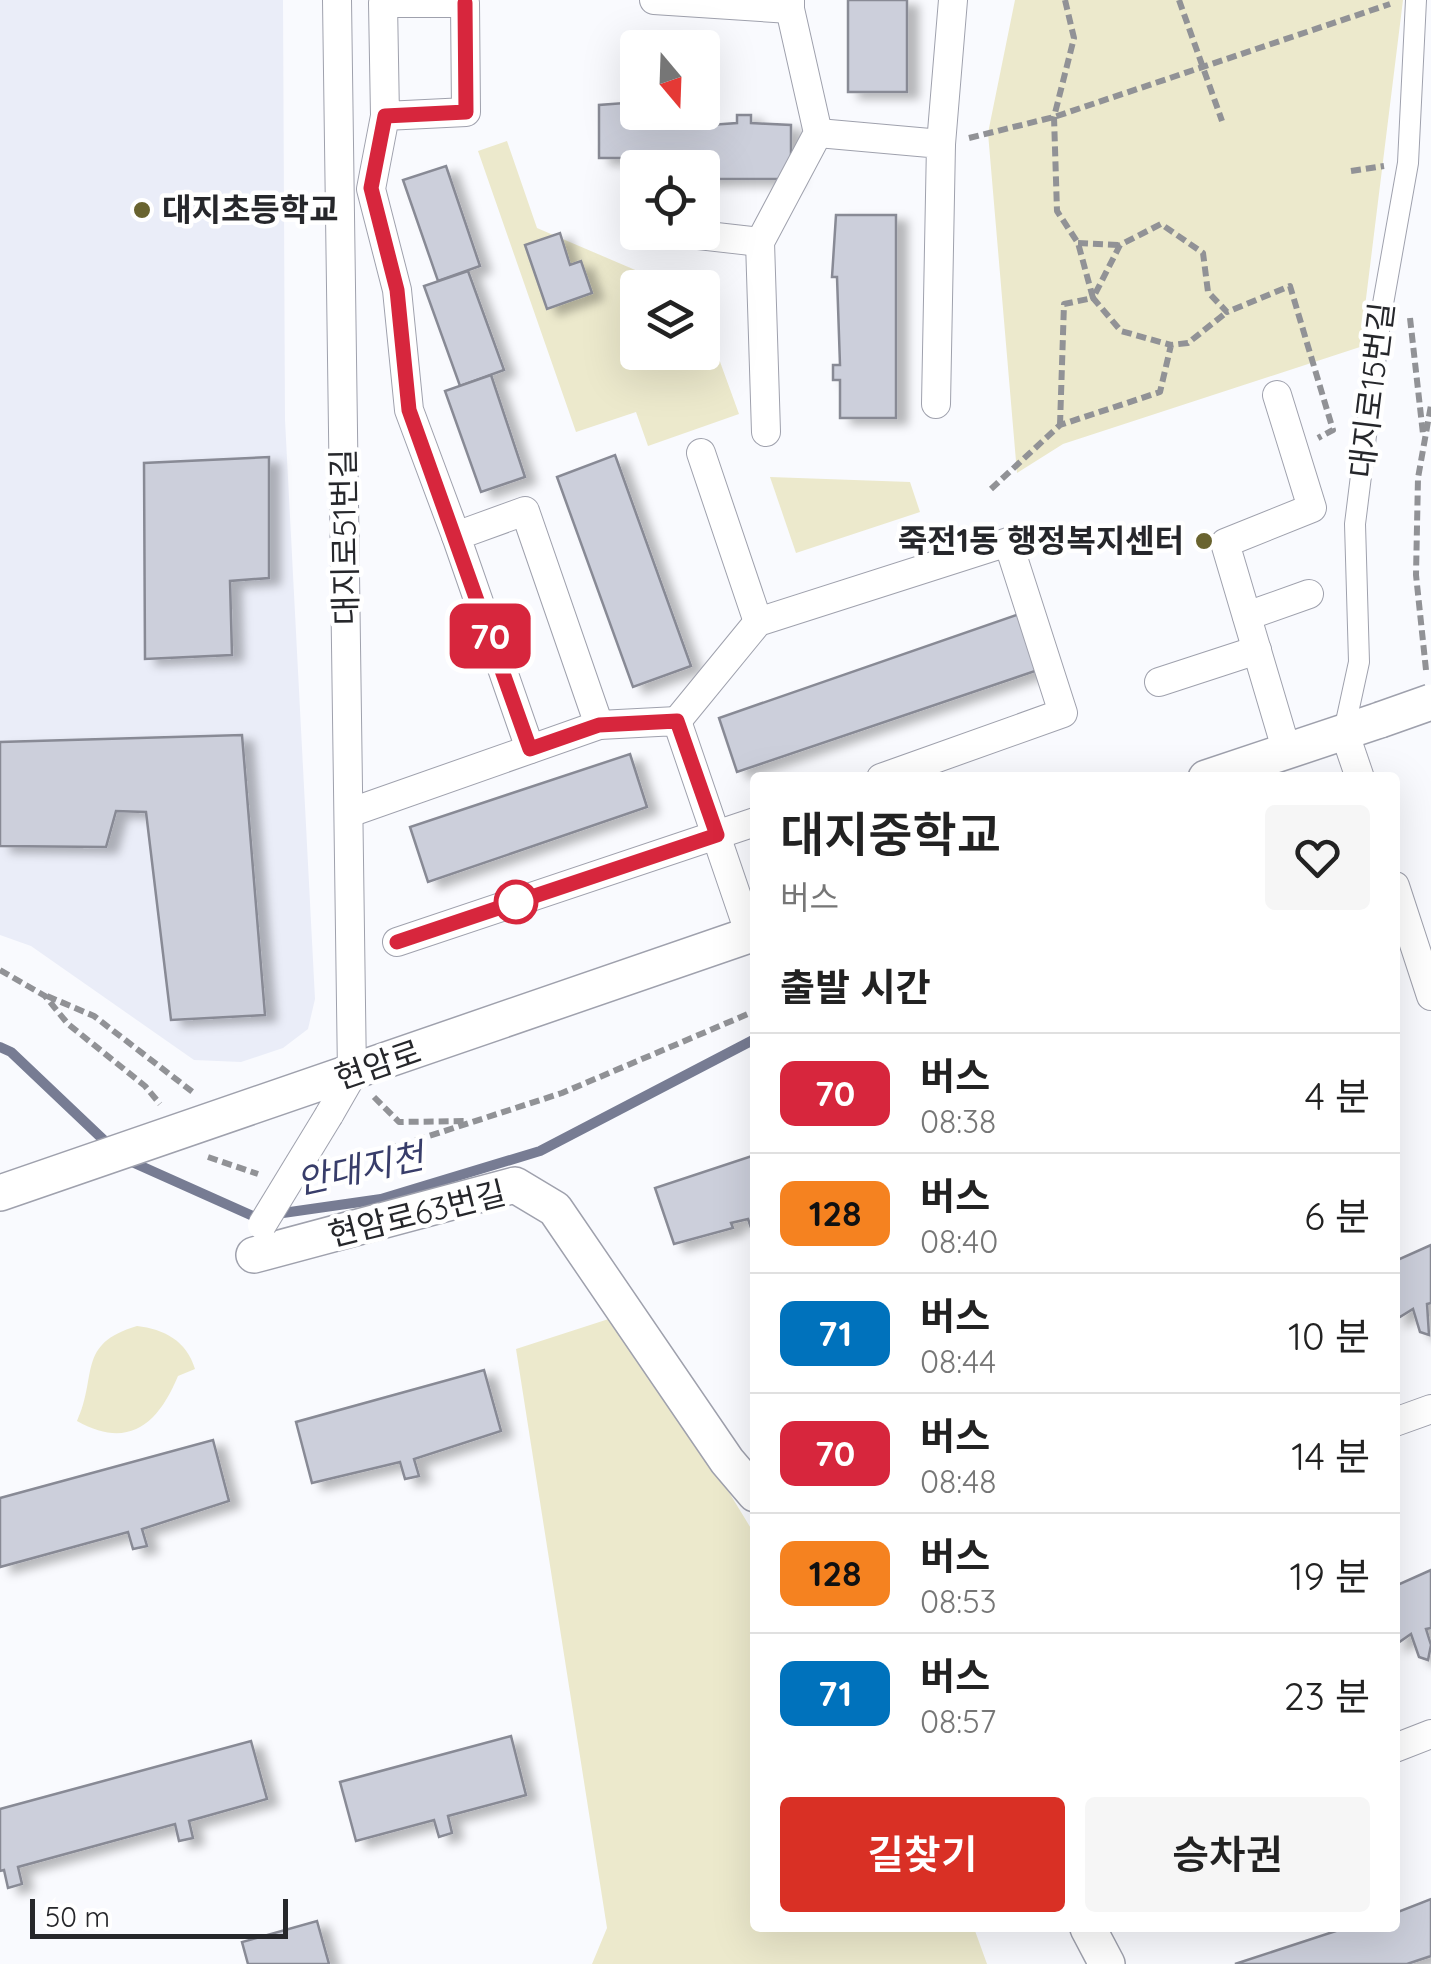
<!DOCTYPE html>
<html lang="ko">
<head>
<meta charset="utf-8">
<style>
  body { margin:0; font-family:Quicksand,"Noto Sans KR",sans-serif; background:#f6f6f6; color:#222; height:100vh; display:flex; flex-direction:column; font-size:38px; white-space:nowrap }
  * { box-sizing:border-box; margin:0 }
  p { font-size:32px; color:#767676 }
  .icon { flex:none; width:55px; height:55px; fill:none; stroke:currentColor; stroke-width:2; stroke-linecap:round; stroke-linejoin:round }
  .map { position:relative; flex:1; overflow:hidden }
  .sheet { position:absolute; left:750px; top:772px; width:650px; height:1160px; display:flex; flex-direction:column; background:#fff; border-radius:10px; box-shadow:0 10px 40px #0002 }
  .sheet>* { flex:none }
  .badge { padding:0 20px; border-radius:15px; font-size:35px; line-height:65px }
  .needle { width:65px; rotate:161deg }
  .controls { position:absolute; left:620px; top:30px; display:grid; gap:20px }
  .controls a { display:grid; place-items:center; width:100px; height:100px; border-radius:10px; background:#fff; box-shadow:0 10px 40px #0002; font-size:50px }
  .scale { position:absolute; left:30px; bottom:25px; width:258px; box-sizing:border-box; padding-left:10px; border:5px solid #26272b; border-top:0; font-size:28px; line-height:35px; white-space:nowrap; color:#26272b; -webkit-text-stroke:8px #fff; paint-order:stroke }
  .map>.badge { position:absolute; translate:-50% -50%; box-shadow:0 0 0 5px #fff }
  h2 { padding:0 30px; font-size:38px; line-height:90px }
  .round { display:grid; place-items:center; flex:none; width:105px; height:105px; border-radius:10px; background:#f6f6f6 }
  .summary { display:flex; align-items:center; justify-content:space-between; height:170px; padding:0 30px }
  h1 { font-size:48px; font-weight:600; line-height:75px }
  .button { display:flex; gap:20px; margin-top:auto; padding:20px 30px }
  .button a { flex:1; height:115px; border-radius:10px; background:#d93025; color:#fff; font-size:40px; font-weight:600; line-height:115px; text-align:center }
  .button a+a { background:#f6f6f6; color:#222 }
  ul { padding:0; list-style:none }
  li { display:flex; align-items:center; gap:30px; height:120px; padding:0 30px; border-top:2px solid #e0e0e0 }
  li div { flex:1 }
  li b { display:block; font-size:38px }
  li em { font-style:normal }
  li .badge { min-width:110px; font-weight:700; text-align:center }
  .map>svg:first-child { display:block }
  .built { fill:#eaedf8 }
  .green { fill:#ece9cc }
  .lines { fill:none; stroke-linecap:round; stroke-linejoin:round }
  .stream { stroke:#777c93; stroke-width:10 }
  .building { fill:#cccfdb; stroke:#888a95; stroke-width:2.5; filter:url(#shadow) }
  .pedestrian-casing { stroke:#9fa1ad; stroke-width:22 }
  .minor-casing { stroke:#9fa1ad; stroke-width:30 }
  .tertiary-casing { stroke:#9fa1ad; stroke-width:38 }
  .path { stroke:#919296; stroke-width:6; stroke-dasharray:10 5; stroke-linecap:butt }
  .pedestrian { stroke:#fff; stroke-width:20 }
  .minor { stroke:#fff; stroke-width:28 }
  .tertiary { stroke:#fff; stroke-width:35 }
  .minor-bridge-casing { stroke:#9fa1ad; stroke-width:30; stroke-linecap:butt }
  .tertiary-bridge-casing { stroke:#9fa1ad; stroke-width:38; stroke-linecap:butt }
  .minor-bridge { stroke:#fff; stroke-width:28 }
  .tertiary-bridge { stroke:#fff; stroke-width:35 }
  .line-casing { stroke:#fff; stroke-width:22 }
  .line { stroke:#d7263d; stroke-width:15 }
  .poi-dot { fill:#69632f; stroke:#fff; stroke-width:4 }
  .stop-dot { fill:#fff; stroke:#d7263d; stroke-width:5 }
  .labels { text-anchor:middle; stroke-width:9; stroke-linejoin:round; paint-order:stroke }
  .poi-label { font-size:32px; font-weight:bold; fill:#26272b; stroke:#fff; text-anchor:start }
  .street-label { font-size:32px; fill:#26272b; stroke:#fff }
  .water-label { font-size:35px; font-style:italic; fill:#383d6a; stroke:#fff }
</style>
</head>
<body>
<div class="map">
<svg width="1431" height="1964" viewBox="0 0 1431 1964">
  <defs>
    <filter id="shadow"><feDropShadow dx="11" dy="6" stdDeviation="5" flood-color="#0004"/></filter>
  </defs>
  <rect width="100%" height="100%" fill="#f9fafe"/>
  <!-- built -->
  <polygon class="built" points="0,0 283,0 285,420 315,999 308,1029 283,1048 241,1062 194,1060 31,946 0,935"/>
  <!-- green -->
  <g class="green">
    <polygon points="1015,0 1403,0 1360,347 1063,444 1017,473 988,133"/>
    <polygon points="507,141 537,228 675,287 638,288 638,352 702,352 703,315 739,414 648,446 636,412 576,432 478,151"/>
    <polygon points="770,477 910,482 920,512 796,553"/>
    <polygon points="621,1315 755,1535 755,1928 974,1928 987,1964 592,1964 607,1928 516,1349"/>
    <path d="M137 1326C164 1329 187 1341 195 1369L178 1376C158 1424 129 1450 77 1421 98 1376 76 1344 137 1326Z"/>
  </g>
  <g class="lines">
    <!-- stream -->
    <g class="stream">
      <polyline points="0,1047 11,1052 110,1146"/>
      <polyline points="123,1158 255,1217 381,1199 540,1151 755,1039"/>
    </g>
  </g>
  <!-- building -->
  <g class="building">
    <rect x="848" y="0" width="59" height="92"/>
    <polygon points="638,102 638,112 696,112 696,126 737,123 737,115 751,115 751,123 791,125 791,179 702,179 696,158 599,158 599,105"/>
    <polygon points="446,166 480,266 438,281 403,180"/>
    <polygon points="836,215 896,215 896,418 840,418 840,380 833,380 833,365 840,365 837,277 832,277"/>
    <polygon points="560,233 570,265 581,261 592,293 547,309 525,245"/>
    <polygon points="468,271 504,370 460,386 424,286"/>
    <polygon points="491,375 525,477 481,492 445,391"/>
    <polygon points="615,455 691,666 633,687 557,477"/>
    <polygon points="269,457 269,578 230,581 232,655 145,659 144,463"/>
    <polygon points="1022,613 1041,669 737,772 719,718"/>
    <polygon points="242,735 265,1015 171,1020 146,812 116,811 106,847 0,846 0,742"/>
    <polygon points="630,754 647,807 428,882 410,827"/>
    <polygon points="755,1155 755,1239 748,1219 731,1223 733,1228 674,1244 655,1188"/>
    <polygon points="1431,1245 1431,1303 1427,1304 1429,1335 1420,1332 1413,1309 1395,1320 1395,1261"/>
    <polygon points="484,1370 501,1431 414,1459 419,1476 405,1479 400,1462 312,1483 296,1422"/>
    <polygon points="213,1440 229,1501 142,1529 147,1546 133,1549 128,1532 0,1567 0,1498"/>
    <polygon points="1431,1570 1431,1628 1426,1629 1431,1645 1428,1660 1419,1657 1411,1634 1395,1645 1395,1586"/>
    <polygon points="511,1736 526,1795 448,1816 452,1833 439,1837 434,1820 356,1841 340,1782"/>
    <polygon points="251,1741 267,1799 189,1821 193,1838 179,1841 175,1824 18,1867 22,1884 8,1888 4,1870 0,1871 0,1809"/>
    <polygon points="1431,1899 1431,1956 1407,1964 1235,1964 1345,1928 1395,1928 1395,1913"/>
    <polygon points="317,1921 329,1964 248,1964 242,1942"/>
  </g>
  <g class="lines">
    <defs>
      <polyline id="pedestrian" points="1344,731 1359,662 1355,524 1381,315 1408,163 1416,0"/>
      <g id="minor">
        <polyline points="654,0 790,9 790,0"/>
        <polyline points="385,116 466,112 465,3 383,3 385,116 371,189 397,290 409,410 456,536"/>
        <polyline points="818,133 941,144 936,404"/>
        <polyline points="941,144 953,0"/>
        <polyline points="672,232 760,242"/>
        <polyline points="1277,395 1312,508 1225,543 1287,752"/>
        <polyline points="766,432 760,242 818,133 790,9"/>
        <polyline points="701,453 758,622"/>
        <polyline points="1247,616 1309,594"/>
        <polyline points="1159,682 1257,650"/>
        <polyline points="677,721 758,622 1008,542 1063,713 881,778"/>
        <polyline points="1344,731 1360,778"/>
        <polyline points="530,749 456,536 525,511 599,725"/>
        <polyline points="349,813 599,725 677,721 750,935"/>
        <polyline points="1395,886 1431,996"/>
        <polyline points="397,942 755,822"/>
        <polyline points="329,1115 352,1075 337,0"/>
        <polyline points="1395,1422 1431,1409"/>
        <polyline points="1395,1748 1431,1734"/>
      </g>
      <g id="tertiary">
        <polyline points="1206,778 1380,720"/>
        <polyline points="0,1193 755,933"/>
        <polyline points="254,1255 515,1185 555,1209 727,1461 755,1494"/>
        <polyline points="1088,1928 1107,1964"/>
      </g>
    </defs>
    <!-- pedestrian casing -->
    <use href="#pedestrian" class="pedestrian-casing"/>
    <!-- minor casing -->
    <use href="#minor" class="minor-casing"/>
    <!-- tertiary casing -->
    <use href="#tertiary" class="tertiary-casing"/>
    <!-- path -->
    <g class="path">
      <polyline points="1065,0 1074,38 1054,117 1057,211 1078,243 1093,298 1120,245 1161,224 1203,253 1208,292 1227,312 1290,286 1333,430 1318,438"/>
      <polyline points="1179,0 1222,121"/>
      <polyline points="969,138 1054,117 1390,4"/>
      <polyline points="1351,171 1384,166"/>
      <polyline points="1078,243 1120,245"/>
      <polyline points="1410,318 1423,434"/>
      <polyline points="1060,425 1064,304 1093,298 1121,331 1171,345"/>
      <polyline points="991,489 1060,425 1160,392 1171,345 1188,343 1227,312"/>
      <polyline points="1426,670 1416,575 1418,478 1431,405"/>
      <polyline points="0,970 45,996 68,1024 145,1086 160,1104"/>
      <polyline points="47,996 94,1016 194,1093"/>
      <polyline points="374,1097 399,1122 466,1121"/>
      <polyline points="208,1157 258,1174"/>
      <polyline points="330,1168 562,1093 755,1011"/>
    </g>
    <!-- pedestrian -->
    <use href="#pedestrian" class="pedestrian"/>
    <!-- minor -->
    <use href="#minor" class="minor"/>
    <!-- tertiary -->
    <use href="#tertiary" class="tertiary"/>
    <defs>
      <polyline id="minor-bridge" points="262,1225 329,1115"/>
      <polyline id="tertiary-bridge" points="1380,720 1431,702"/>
    </defs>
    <!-- minor-bridge casing -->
    <use href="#minor-bridge" class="minor-bridge-casing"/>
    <!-- tertiary-bridge casing -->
    <use href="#tertiary-bridge" class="tertiary-bridge-casing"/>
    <!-- minor-bridge -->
    <use href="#minor-bridge" class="minor-bridge"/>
    <!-- tertiary-bridge -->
    <use href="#tertiary-bridge" class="tertiary-bridge"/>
  </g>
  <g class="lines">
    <defs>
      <polyline id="line" points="397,942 717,835 677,721 599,725 530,749 409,410 397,290 371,188 385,116 466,112 465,3"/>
    </defs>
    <!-- line casing -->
    <use href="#line" class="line-casing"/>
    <!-- line -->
    <use href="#line" class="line"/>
  </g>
  <!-- markers -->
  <g class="poi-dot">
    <circle cx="142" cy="210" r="10"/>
    <circle cx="1204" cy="541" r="10"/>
  </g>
  <circle class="stop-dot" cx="516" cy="902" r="20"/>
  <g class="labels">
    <!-- poi labels -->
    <g class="poi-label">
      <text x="162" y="221">대지초등학교</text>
      <text x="1184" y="552" text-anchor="end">죽전1동 행정복지센터</text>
    </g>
    <!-- street labels -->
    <g class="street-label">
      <text transform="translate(1372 390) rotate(-83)" y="11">대지로15번길</text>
      <text transform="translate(345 537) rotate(-91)" y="11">대지로51번길</text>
      <text transform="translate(378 1065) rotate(-19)" y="11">현암로</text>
      <text transform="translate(417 1214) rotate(-14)" y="11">현암로63번길</text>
    </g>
    <!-- water labels -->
    <g class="water-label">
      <text transform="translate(360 1169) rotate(-12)" y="12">안대지천</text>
    </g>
  </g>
</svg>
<div class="controls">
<a><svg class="needle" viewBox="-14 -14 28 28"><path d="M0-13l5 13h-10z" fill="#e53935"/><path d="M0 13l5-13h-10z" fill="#767676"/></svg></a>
<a><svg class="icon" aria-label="locate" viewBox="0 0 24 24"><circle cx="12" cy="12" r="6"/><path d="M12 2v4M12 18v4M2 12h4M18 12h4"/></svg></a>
<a><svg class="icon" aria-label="layers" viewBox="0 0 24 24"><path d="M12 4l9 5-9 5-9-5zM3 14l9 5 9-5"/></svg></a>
</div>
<div class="scale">50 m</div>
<b class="badge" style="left:490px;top:636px;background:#d7263d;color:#fff">70</b>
<section class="sheet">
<div class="summary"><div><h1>대지중학교</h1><p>버스</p></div><a class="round"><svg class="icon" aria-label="heart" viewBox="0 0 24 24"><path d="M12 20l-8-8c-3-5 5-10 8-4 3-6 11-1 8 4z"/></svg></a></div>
<h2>출발 시간</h2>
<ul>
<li><span class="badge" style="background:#d7263d;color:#fff">70</span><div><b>버스</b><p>08:38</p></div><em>4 분</em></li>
<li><span class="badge" style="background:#f58220;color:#111">128</span><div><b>버스</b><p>08:40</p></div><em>6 분</em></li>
<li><span class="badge" style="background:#0072bc;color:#fff">71</span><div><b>버스</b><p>08:44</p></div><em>10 분</em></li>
<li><span class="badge" style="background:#d7263d;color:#fff">70</span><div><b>버스</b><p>08:48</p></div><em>14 분</em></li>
<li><span class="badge" style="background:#f58220;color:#111">128</span><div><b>버스</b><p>08:53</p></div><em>19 분</em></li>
<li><span class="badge" style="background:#0072bc;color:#fff">71</span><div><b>버스</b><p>08:57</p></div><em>23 분</em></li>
</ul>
<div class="button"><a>길찾기</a><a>승차권</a></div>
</section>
</div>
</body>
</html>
